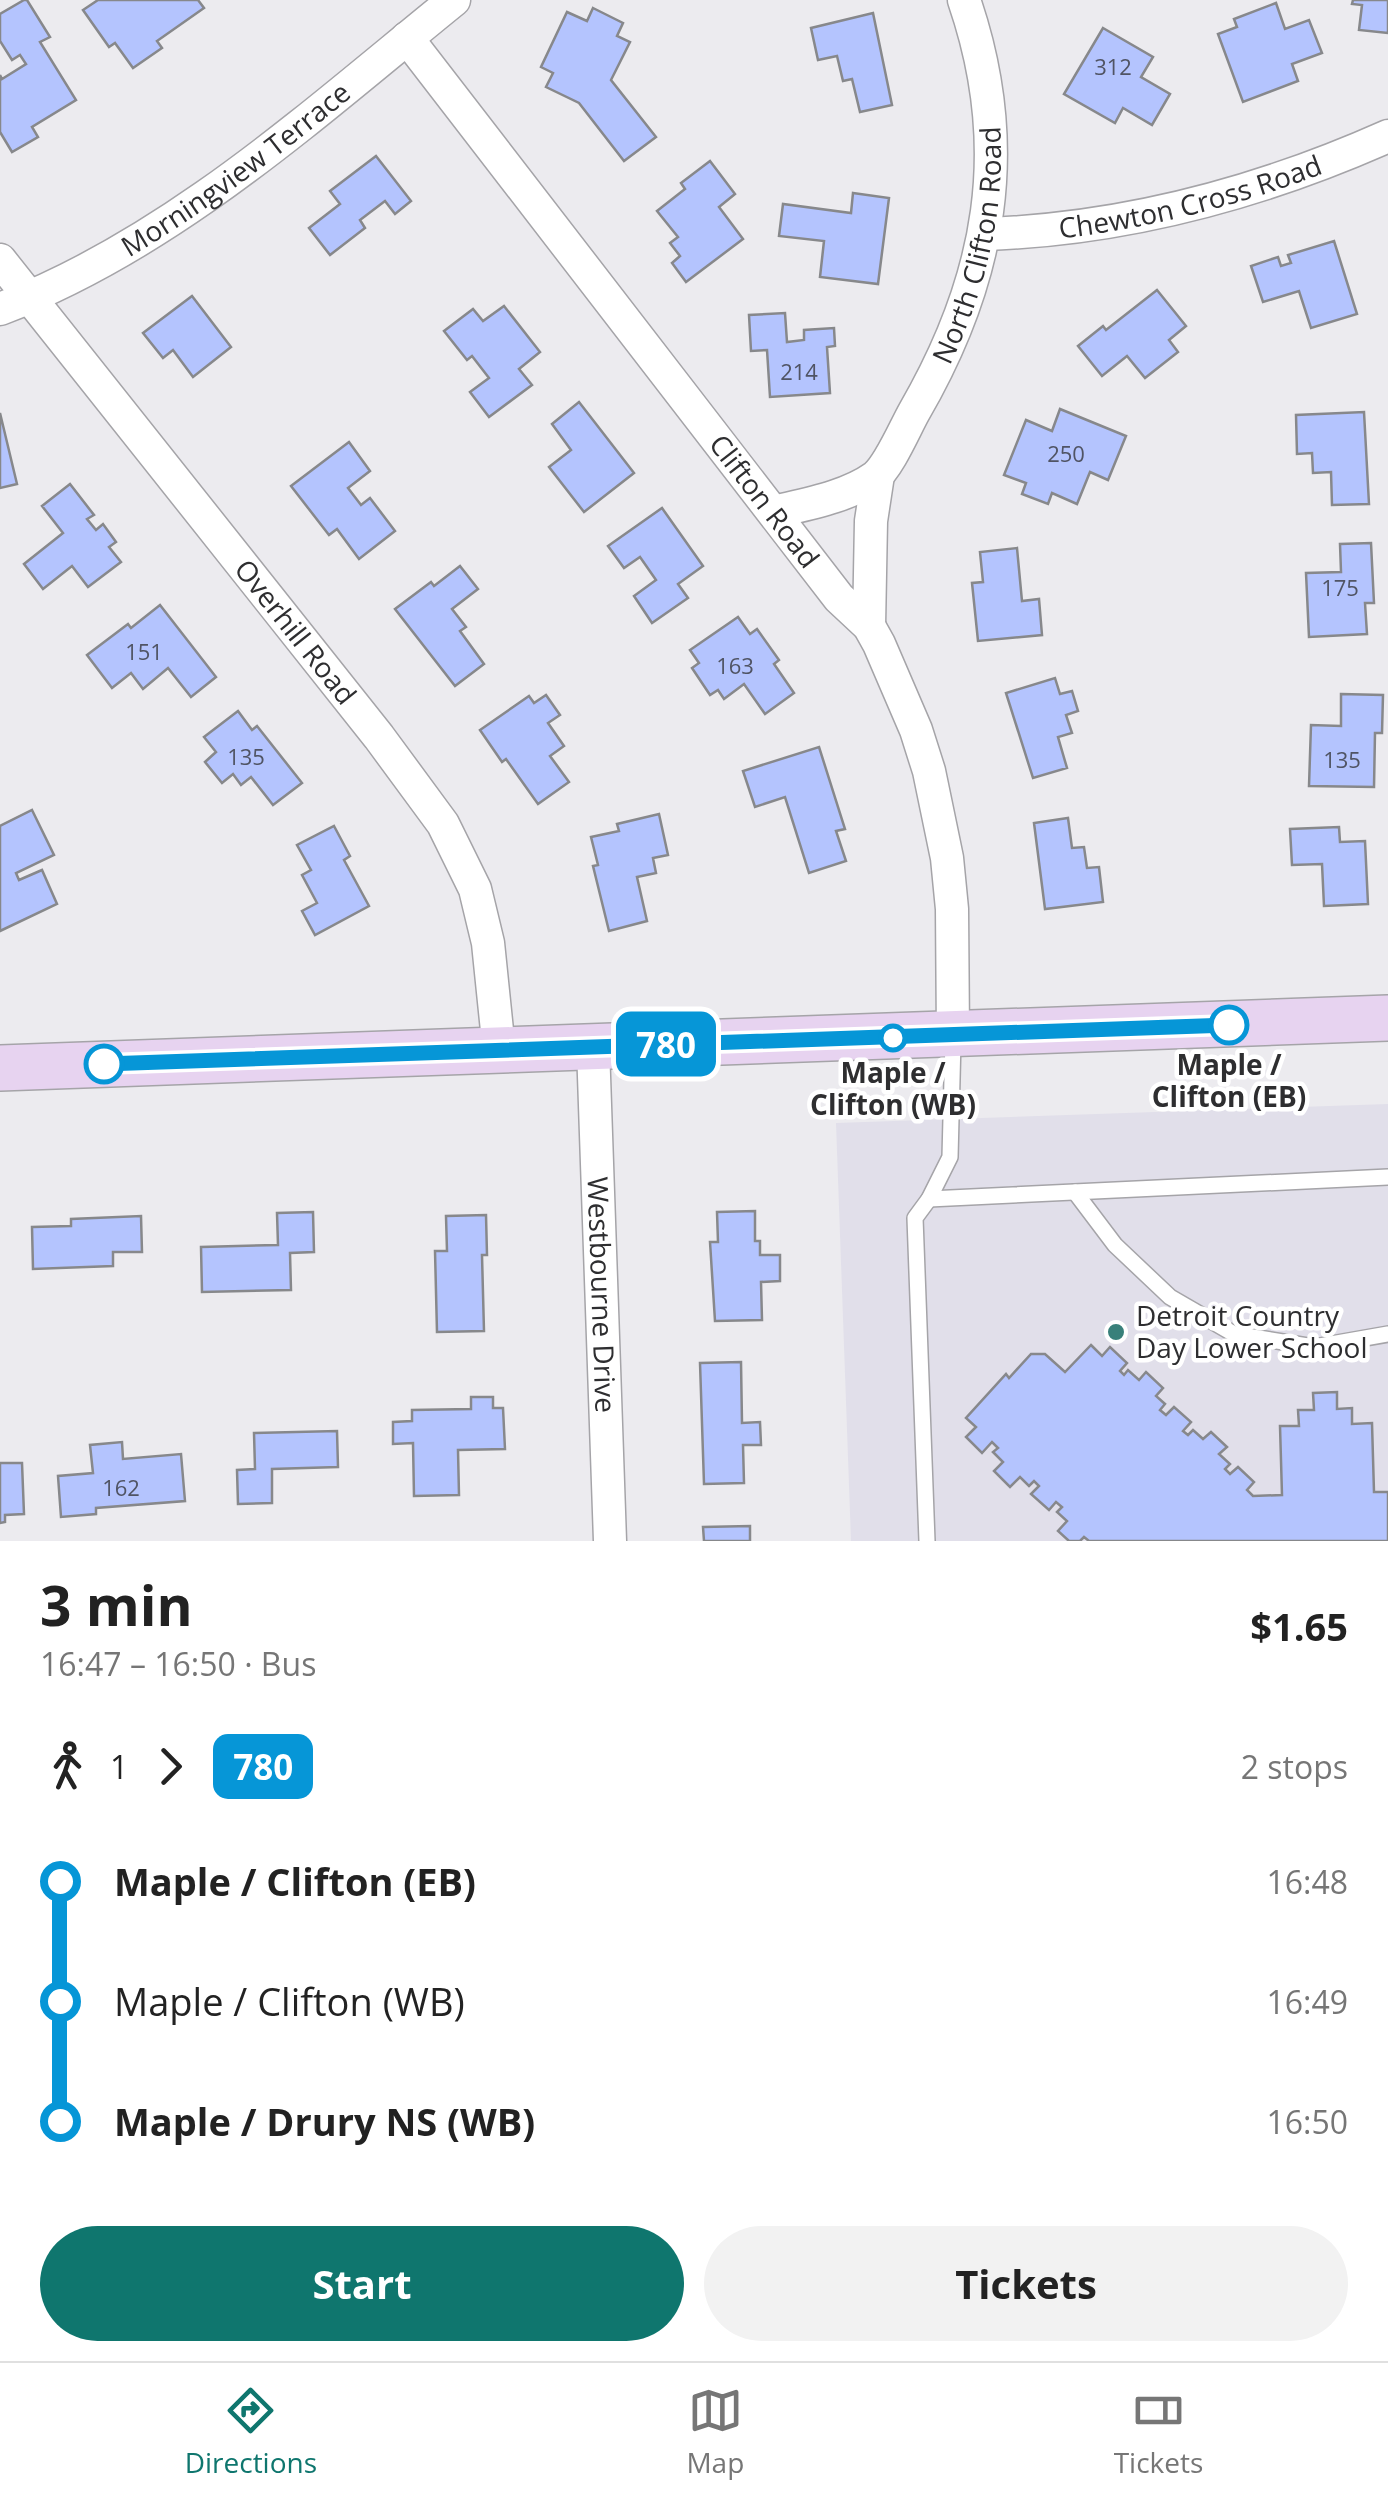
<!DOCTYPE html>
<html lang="en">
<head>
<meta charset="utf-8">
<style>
  body { margin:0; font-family:"Open Sans",sans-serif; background:#f2f2f2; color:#222; height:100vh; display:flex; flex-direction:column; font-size:38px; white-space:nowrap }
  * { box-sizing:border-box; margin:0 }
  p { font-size:32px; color:#767676 }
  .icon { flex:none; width:55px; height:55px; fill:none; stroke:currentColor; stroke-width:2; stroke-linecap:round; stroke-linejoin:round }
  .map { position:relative; height:1541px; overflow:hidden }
  .side { display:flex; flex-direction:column; background:#fff; flex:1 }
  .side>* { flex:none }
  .badge { padding:0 20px; border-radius:15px; font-size:35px; line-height:65px }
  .map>.badge { position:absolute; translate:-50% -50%; box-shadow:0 0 0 5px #fff }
  .legs { display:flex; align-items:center; gap:15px; height:110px; padding:0 40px; font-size:32px }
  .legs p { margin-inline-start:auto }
  .overview { display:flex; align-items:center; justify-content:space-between; height:170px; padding:0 40px }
  h1 { font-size:55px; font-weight:700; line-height:75px }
  .cta { display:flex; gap:20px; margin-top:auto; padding:20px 40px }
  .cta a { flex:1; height:115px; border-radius:60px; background:#0f766e; color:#fff; font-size:40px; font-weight:700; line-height:115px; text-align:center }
  .cta a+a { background:#f2f2f2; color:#222 }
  ul { padding:0 40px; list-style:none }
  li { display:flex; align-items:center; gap:35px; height:120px; font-size:38px }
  li i { display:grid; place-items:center; width:15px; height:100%; margin:0 12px; background:currentColor }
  li i::after { content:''; width:25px; height:25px; margin:-12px; border:8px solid; border-radius:50%; background:#fff }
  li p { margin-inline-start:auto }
  li:first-child i { background:linear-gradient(#0000 50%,currentColor 0) }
  li:last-child i { background:linear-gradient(currentColor 50%,#0000 0) }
  .tabs { display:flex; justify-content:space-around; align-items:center; height:140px; border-top:2px solid #e0e0e0; background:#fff; font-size:28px; color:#767676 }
  .tabs a { display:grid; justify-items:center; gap:5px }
  .tabs .current { color:#0f766e }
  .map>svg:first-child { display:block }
  .built { fill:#e1dfea }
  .building { fill:#b4c4fe; stroke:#87888b; stroke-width:2.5 }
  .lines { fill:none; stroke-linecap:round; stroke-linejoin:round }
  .service-casing { stroke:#a5a4a8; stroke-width:18 }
  .minor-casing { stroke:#a5a4a8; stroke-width:35 }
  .secondary-casing { stroke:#a5a4a8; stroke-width:48 }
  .service { stroke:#fff; stroke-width:15 }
  .minor { stroke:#fff; stroke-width:32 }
  .secondary { stroke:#e7d3f0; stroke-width:45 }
  .line-1-casing { stroke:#fff; stroke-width:22 }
  .line-1 { stroke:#0696d7; stroke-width:15 }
  .stop-1-dot { fill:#fff; stroke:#0696d7; stroke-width:5 }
  .poi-dot { fill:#39807a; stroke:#fff; stroke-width:4 }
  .labels { text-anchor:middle; stroke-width:9; stroke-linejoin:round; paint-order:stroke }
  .number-label { font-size:22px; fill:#505464 }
  .street-label { font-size:28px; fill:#2e2e30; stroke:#fff }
  .stop-label { font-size:28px; font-weight:bold; fill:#2e2e30; stroke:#fff }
  .poi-label { font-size:28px; fill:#2e2e30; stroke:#fff; text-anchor:start }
</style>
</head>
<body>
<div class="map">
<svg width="1388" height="1541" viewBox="0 0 1388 1541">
  <rect width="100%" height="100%" fill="#ecebef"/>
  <!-- built -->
  <polygon class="built" points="1388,1104 1388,1541 851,1541 836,1123"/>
  <!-- building -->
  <g class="building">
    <polygon points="24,0 27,0 50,37 40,42 76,100 32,127 38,137 12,152 0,132 0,75 2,79 26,64 20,55 12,60 0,41 0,14"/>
    <polygon points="98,0 198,0 204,8 157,41 162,48 133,68 115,43 109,47 83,10"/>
    <polygon points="1353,0 1388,0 1388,33 1359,30 1362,5 1352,4"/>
    <polygon points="1276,3 1285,29 1309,20 1322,53 1292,64 1298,81 1243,102 1218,34 1237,27 1234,19"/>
    <polygon points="593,8 623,23 617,36 630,42 611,80 656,137 624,161 579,103 546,87 553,73 541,67 567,12 587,21"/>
    <polygon points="873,13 892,105 860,112 852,79 843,81 837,56 818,60 811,28"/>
    <polygon points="1103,28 1153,57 1141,77 1170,94 1152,125 1123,108 1115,123 1064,94"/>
    <polygon points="376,156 411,201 395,214 385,201 360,220 365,228 330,255 309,228 340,204 330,191"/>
    <polygon points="710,161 735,194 719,207 743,239 686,282 672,263 680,256 670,243 678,237 657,211 685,189 681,183"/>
    <polygon points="853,193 889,198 878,284 820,277 824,241 779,236 783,204 851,213"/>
    <polygon points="1334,241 1357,314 1311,328 1299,291 1263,302 1251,266 1278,257 1281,266 1291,263 1288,255"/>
    <polygon points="1157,290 1186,326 1169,340 1178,352 1145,378 1127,356 1102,376 1078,346 1103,326 1106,330"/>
    <polygon points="192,296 231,347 193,377 173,350 163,358 143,333"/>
    <polygon points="504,306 540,352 519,369 532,385 489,417 470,392 489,378 472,356 467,360 444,331 473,309 483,321"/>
    <polygon points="785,313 787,342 804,340 804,330 834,328 835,346 827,347 830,393 770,397 767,350 751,351 749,315"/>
    <polygon points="579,402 634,473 584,512 549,467 571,450 552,424"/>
    <polygon points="1060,409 1126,436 1108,480 1090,472 1077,504 1052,493 1048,504 1022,494 1026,483 1004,475 1026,420 1052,431"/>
    <polygon points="1364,412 1369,504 1332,505 1331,472 1313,473 1312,453 1297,454 1296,415"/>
    <polygon points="0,413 17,484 0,488"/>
    <polygon points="349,442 370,471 348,488 361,505 370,498 395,531 359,559 337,529 329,535 291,486"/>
    <polygon points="70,484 94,515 87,519 96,530 103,524 116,542 109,547 121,562 88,587 72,566 43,589 24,564 63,533 42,506"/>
    <polygon points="662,508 703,566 678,584 688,598 652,623 634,596 656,580 640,557 624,568 608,546"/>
    <polygon points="1371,543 1374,603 1365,603 1367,634 1309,637 1306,573 1341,572 1340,544"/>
    <polygon points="1017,548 1022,601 1039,599 1042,635 978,641 972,583 983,582 980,552"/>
    <polygon points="460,566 478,589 452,609 466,627 460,631 484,664 455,686 395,609 431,582 434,586"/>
    <polygon points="160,605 216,677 191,697 168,668 143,689 131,673 112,688 87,655 128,624 131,628"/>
    <polygon points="738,617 750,634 757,629 779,660 774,664 794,693 765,714 744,684 724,699 718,690 710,695 692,668 699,663 690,650"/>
    <polygon points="1055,678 1060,694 1072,691 1078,711 1066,715 1072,733 1058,737 1067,768 1033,778 1006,693"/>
    <polygon points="1341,694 1383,695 1382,733 1375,733 1374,787 1309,786 1311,725 1341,726"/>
    <polygon points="546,695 560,715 548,723 564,746 550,756 569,782 538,804 506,759 502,762 480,730 529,696 534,703"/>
    <polygon points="238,711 252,730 257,726 302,783 273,805 251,777 241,785 233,774 222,783 205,762 216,752 204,737"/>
    <polygon points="819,747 845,829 836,831 846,861 809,873 785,797 755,807 743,771"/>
    <polygon points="32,810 54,855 16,873 19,880 42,870 57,904 0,931 0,826"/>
    <polygon points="659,814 668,855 653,858 656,873 637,877 647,921 609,931 593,866 598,865 591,837 619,831 617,824"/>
    <polygon points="1068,818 1072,848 1084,847 1087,868 1099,867 1103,902 1045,909 1034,823"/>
    <polygon points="334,826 350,856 344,860 369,906 315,935 302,911 317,903 302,875 311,870 297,845"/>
    <polygon points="1339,827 1340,842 1365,841 1368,904 1324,906 1322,864 1292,865 1290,829"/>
    <polygon points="755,1211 755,1241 760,1241 760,1255 780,1255 780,1281 761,1282 762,1320 715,1321 710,1242 718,1242 717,1212"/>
    <polygon points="313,1212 314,1252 290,1253 291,1290 202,1292 201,1247 278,1245 277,1213"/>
    <polygon points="486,1215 487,1255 482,1255 484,1331 437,1332 435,1251 447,1251 446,1216"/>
    <polygon points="141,1216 142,1252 113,1252 113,1266 33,1269 32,1227 71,1226 71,1219"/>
    <polygon points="1091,1345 1102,1356 1110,1347 1127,1363 1120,1371 1124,1375 1128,1370 1139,1380 1146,1372 1163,1388 1156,1396 1165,1404 1160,1410 1166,1415 1174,1407 1191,1422 1183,1431 1188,1435 1193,1430 1203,1439 1211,1432 1227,1447 1219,1454 1230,1464 1225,1469 1230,1474 1238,1467 1254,1482 1247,1490 1253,1496 1282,1495 1280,1426 1299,1426 1298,1410 1314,1410 1313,1393 1337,1392 1337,1409 1352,1408 1352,1424 1372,1423 1374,1492 1388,1492 1388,1541 1089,1541 1084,1537 1080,1541 1069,1541 1058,1531 1067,1521 1057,1512 1062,1507 1056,1502 1049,1510 1031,1494 1039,1486 1034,1481 1029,1486 1020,1477 1010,1487 994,1471 1003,1462 993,1452 998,1448 992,1442 982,1453 966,1437 976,1427 966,1418 1006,1374 1009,1378 1031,1354 1045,1354 1065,1372"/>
    <polygon points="741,1362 742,1423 760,1422 761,1445 743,1445 744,1483 704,1484 700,1363"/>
    <polygon points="471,1397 493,1397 493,1408 503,1408 505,1449 458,1450 459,1495 414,1496 413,1443 393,1444 393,1422 412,1421 412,1410 471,1409"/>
    <polygon points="337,1431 338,1467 272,1469 272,1503 238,1504 237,1470 255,1469 254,1433"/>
    <polygon points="122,1442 123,1459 181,1454 185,1501 96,1508 96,1514 61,1517 58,1476 93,1473 90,1445"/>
    <polygon points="0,1463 22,1463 24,1514 5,1515 5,1522 0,1523"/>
    <polygon points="750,1526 750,1541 704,1541 703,1527"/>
  </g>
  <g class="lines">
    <defs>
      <g id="service">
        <polyline points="1075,1192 1115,1245 1170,1297 1234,1334 1314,1347 1388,1334"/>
        <polyline points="929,1199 1388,1177"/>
        <polyline points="927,1541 915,1218 929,1199 950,1157 953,1040"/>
      </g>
      <g id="minor">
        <path id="s1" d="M407 38 839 598 869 626 879 644 916 730 929 771 947 858 952 909 953 1036"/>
        <path id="s2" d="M986 234C1126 229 1260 193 1388 136"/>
        <path id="s3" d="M0 260 379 737 443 824 475 889 488 943 499 1050"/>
        <path id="s4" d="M0 309C171 244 313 114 454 0"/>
        <path id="s5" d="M774 512C807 504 847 497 875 477 889 466 905 428 914 412 991 279 1015 148 964 0"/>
        <polyline points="869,626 871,521 878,475"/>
        <path id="s6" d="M593 1047 610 1541"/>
      </g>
      <polyline id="secondary" points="0,1068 1388,1018"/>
    </defs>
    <!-- service casing -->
    <use href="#service" class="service-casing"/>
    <!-- minor casing -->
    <use href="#minor" class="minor-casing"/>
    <!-- secondary casing -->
    <use href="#secondary" class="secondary-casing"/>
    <!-- service -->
    <use href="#service" class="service"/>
    <!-- minor -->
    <use href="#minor" class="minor"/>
    <!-- secondary -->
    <use href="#secondary" class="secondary"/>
  </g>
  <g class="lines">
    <defs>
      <polyline id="line-1" points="104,1064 1229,1025"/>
    </defs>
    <!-- line-1 casing -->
    <use href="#line-1" class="line-1-casing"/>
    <!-- line-1 -->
    <use href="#line-1" class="line-1"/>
  </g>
  <!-- markers -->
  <g class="stop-1-dot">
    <circle cx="1229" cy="1025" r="18"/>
    <circle cx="893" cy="1038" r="12"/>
    <circle cx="104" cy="1064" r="18"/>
  </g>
  <circle class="poi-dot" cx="1116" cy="1332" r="10"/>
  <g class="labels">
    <!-- number labels -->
    <g class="number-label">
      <text x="1113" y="75">312</text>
      <text x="799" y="380">214</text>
      <text x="1066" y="462">250</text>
      <text x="1340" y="596">175</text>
      <text x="144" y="660">151</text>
      <text x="735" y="674">163</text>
      <text x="246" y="765">135</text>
      <text x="1342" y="768">135</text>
      <text x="121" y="1496">162</text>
    </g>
    <!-- street labels -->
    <g class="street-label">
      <text dy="10" stroke="none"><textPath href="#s4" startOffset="275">Morningview Terrace</textPath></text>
      <text dy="10" stroke="none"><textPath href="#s2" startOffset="208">Chewton Cross Road</textPath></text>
      <text dy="10" stroke="none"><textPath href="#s5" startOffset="362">North Clifton Road</textPath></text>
      <text dy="10" stroke="none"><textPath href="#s1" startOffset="585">Clifton Road</textPath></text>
      <text dy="10" stroke="none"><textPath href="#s3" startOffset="475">Overhill Road</textPath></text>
      <text dy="10" stroke="none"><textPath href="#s6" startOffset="248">Westbourne Drive</textPath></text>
    </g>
    <!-- stop labels -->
    <g class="stop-label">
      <text x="1229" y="1075">Maple /<tspan x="1229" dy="32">Clifton (EB)</tspan></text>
      <text x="893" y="1083">Maple /<tspan x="893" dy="32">Clifton (WB)</tspan></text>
    </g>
    <!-- poi labels -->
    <g class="poi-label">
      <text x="1136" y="1326">Detroit Country<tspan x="1136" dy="32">Day Lower School</tspan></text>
    </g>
  </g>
</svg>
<b class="badge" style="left:666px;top:1044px;background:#0696d7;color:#fff">780</b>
</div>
<section class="side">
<div class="overview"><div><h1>3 min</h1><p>16:47 – 16:50 · Bus</p></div><b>$1.65</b></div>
<div class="legs"><svg class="icon" aria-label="walk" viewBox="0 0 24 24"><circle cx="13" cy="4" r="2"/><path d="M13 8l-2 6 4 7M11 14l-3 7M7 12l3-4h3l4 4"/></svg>1<svg class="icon" aria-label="forward" viewBox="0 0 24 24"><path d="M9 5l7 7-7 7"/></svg><b class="badge" style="background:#0696d7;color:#fff">780</b><p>2 stops</p></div>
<ul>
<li><i style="color:#0696d7"></i><b>Maple / Clifton (EB)</b><p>16:48</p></li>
<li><i style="color:#0696d7"></i><span>Maple / Clifton (WB)</span><p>16:49</p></li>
<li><i style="color:#0696d7"></i><b>Maple / Drury NS (WB)</b><p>16:50</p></li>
</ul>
<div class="cta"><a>Start</a><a>Tickets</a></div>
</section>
<nav class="tabs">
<a class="current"><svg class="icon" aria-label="directions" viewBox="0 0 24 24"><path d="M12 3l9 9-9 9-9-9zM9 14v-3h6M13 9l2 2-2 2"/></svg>Directions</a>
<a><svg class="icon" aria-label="map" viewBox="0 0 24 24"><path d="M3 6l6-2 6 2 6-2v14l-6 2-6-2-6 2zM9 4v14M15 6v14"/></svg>Map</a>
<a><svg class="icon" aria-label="tickets" viewBox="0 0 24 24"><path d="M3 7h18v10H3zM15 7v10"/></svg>Tickets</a>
</nav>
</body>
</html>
